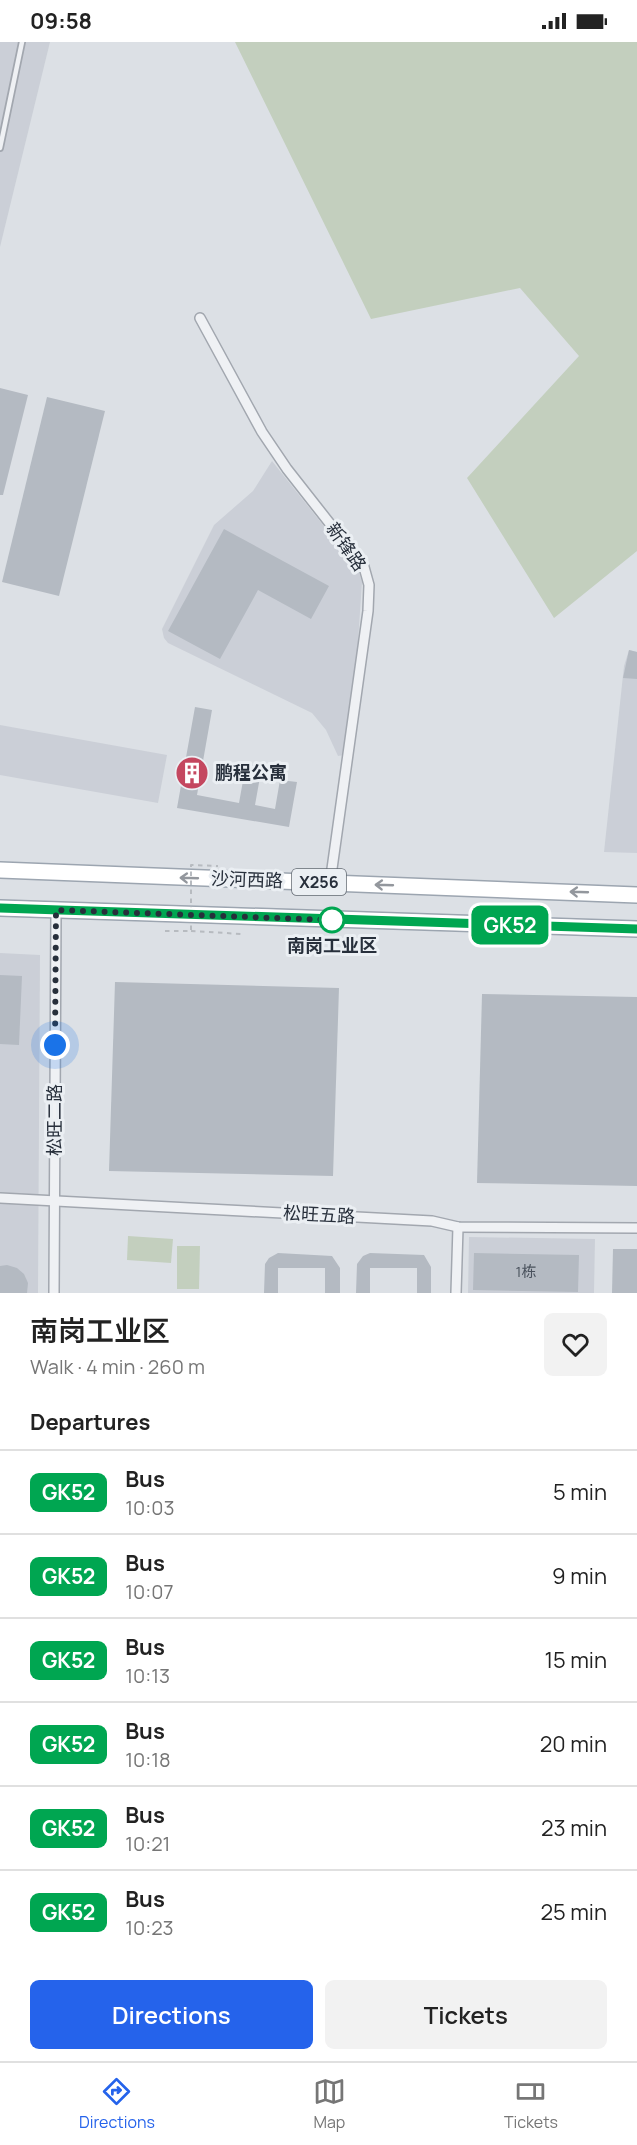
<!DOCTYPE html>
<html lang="en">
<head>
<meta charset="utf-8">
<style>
  body { margin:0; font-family:Manrope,"Noto Sans SC",sans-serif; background:#f2f2f2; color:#222; height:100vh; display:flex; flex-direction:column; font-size:22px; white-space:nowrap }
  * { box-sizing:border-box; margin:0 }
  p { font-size:20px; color:#767676 }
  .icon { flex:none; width:33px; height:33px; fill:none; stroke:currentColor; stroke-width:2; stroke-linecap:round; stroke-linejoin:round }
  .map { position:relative; height:1251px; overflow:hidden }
  .panel { display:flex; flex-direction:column; background:#fff; flex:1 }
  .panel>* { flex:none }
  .badge { padding:0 12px; border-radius:9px; font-size:21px; line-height:39px }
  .you { position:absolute; width:30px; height:30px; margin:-15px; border:4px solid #fff; border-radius:50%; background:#1a73e8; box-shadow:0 0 0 9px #1a73e833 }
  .map>.badge { position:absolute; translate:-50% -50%; box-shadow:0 0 0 3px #fff }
  h2 { padding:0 30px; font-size:22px; line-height:54px }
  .round { display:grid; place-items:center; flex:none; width:63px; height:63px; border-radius:9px; background:#f2f2f2 }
  .overview { display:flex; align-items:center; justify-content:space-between; height:102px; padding:0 30px }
  h1 { font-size:28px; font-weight:600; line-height:45px }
  .action { display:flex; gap:12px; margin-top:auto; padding:12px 30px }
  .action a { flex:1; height:69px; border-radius:9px; background:#2563eb; color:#fff; font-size:24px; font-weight:600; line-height:69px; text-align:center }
  .action a+a { background:#f2f2f2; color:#222 }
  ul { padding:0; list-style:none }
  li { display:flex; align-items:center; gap:18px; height:84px; padding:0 30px; border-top:2px solid #e0e0e0 }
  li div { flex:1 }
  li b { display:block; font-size:22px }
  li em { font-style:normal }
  li .badge { min-width:66px; font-weight:700; text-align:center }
  .status { display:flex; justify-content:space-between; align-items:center; height:42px; padding:0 30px; background:#fff; direction:ltr }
  .status svg { height:16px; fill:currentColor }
  .menu { display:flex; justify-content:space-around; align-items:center; height:84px; border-top:2px solid #e0e0e0; background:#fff; font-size:16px; color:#767676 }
  .menu a { display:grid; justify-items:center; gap:3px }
  .menu .on { color:#2563eb }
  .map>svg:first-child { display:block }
  .built { fill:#cbcfd7 }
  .green { fill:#c3cfbe }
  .building { fill:#b4bac2 }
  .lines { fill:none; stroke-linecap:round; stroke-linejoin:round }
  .lane-casing { stroke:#a2a7af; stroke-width:8 }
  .street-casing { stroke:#a2a7af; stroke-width:12 }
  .primary-casing { stroke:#9ca5b0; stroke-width:18 }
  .path { stroke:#b7bbc0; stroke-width:2; stroke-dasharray:4.5 4.5; stroke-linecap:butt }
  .lane { stroke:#eff1f4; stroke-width:4.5 }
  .street { stroke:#eff1f4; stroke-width:9 }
  .primary { stroke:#fff; stroke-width:15 }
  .path-bridge { stroke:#b7bbc0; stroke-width:2; stroke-dasharray:4.5 4.5; stroke-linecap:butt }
  .oneway { stroke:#93979d }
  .line-casing { stroke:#fff; stroke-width:14 }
  .line { stroke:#00a651; stroke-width:9 }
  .walk { stroke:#272f3b; stroke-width:6; stroke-dasharray:0 10.8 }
  .stop-dot { fill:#fff; stroke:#00a651; stroke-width:3 }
  .labels { text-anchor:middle; stroke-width:6; stroke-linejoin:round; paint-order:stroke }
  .number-label { font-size:15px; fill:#4a525d }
  .shield { fill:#ebeff3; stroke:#626972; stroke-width:1.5 }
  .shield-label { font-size:16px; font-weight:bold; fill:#272f3b }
  .street-label { font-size:18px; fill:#272f3b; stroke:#ebeff3 }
  .poi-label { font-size:18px; font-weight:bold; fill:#272f3b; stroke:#ebeff3; text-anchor:start }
  .stop-label { font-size:18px; font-weight:bold; fill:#272f3b; stroke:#ebeff3 }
</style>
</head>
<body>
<div class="status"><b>09:58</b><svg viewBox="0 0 49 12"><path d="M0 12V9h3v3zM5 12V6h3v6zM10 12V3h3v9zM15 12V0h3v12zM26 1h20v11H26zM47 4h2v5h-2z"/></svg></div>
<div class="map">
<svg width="637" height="1251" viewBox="0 0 637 1251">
  <rect width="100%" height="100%" fill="#dce0e5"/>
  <!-- built -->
  <g class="built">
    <polygon points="0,0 50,0 0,205"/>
    <polygon points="272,419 358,527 362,540 357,615 344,713 338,714 326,688 312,671 168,601 164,596 162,587 214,483 253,449"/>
    <polygon points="629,608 637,610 637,811 604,810 624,624"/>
    <polygon points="0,683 167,713 158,761 0,733"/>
    <polygon points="0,911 40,913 38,1251 0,1251"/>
    <polygon points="469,1195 595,1197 594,1251 468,1251"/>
  </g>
  <!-- green -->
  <g class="green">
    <polygon points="235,0 637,0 637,509 554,576 467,436 579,314 520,246 371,277"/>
    <polygon points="128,1194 173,1197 171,1221 127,1218"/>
    <polygon points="177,1204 200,1204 199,1247 177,1247"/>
  </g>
  <!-- building -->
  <g class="building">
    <polygon points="0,346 28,353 3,453 0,453"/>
    <polygon points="47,355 105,369 59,554 2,540"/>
    <polygon points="224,487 329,544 311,577 258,548 220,617 168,589"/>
    <polygon points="629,608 637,610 637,637 623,636"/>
    <polygon points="195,665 212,668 197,753 239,761 246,722 262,724 255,763 275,767 280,738 297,740 289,785 177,766"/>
    <polygon points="0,933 22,934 19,1003 0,1002"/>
    <polygon points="115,940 339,946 333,1134 109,1129"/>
    <polygon points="482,952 637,955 637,1144 477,1141"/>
    <polygon points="613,1207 637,1207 637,1251 612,1251"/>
    <polygon points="278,1211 332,1214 340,1226 340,1251 325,1251 325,1226 278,1226 278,1251 264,1251 265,1222 269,1216"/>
    <polygon points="370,1211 424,1213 431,1225 431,1251 417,1251 417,1226 370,1226 370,1251 356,1251 357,1222 363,1214"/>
    <polygon points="474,1211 579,1213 578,1250 473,1248"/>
    <polygon points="7,1223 17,1226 24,1232 28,1241 27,1251 0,1251 0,1224"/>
  </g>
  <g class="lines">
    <defs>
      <polyline id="lane" points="0,106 22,0"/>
      <g id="street">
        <polyline points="200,276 262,390 287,427 364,525 369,543 368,569 330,841"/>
        <polyline points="0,1156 432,1179 458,1185 637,1186"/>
        <polyline points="54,1251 56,868"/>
        <polyline points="456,1251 458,1185"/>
      </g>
      <g id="primary">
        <polyline points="0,828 637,853"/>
        <polyline points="0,866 637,887"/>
      </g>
    </defs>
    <!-- lane casing -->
    <use href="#lane" class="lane-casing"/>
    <!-- street casing -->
    <use href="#street" class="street-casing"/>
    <!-- primary casing -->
    <use href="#primary" class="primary-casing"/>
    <!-- path -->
    <polyline class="path" points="191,889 242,892"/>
    <!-- lane -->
    <use href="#lane" class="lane"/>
    <!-- street -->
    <use href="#street" class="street"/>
    <!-- primary -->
    <use href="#primary" class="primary"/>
    <!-- path-bridge -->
    <polyline class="path-bridge" points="165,889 191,889 191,823 218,824"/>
  </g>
  <!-- one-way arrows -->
  <defs><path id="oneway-shaft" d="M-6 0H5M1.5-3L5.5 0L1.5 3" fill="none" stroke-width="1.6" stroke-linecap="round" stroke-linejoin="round" transform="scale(1.5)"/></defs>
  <g class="oneway">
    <use href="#oneway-shaft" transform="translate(189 836) rotate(-178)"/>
    <use href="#oneway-shaft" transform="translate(384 843) rotate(-178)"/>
    <use href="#oneway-shaft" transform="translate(579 850) rotate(-178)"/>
  </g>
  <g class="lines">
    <defs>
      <polyline id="line" points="0,866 637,887"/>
    </defs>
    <!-- line casing -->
    <use href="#line" class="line-casing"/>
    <!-- line -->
    <use href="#line" class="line"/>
    <!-- walk -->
    <polyline class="walk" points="55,1003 56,868 332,878"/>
  </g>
  <!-- icons -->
  <defs>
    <symbol id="building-disc" viewBox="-11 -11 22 22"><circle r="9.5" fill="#c4475f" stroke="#ebeff3"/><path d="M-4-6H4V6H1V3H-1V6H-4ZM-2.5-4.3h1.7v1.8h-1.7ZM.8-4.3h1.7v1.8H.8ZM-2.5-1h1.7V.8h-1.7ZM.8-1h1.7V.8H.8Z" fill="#fff"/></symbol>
  </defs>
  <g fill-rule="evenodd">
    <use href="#building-disc" x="173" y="712" width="38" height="38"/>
  </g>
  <!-- markers -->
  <circle class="stop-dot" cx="332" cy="878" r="12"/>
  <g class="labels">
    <!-- number labels -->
    <g class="number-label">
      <text x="526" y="1235">1栋</text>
    </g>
    <!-- shield labels -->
    <rect class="shield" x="292" y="827" width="54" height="26" rx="4.5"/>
    <g class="shield-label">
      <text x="319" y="846">X256</text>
    </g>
    <!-- street labels -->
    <g class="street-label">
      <text transform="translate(346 505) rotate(55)" y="6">新锋路</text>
      <text transform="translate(247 838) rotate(2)" y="6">沙河西路</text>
      <text transform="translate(55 1078) rotate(-90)" y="6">松旺二路</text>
      <text transform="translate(319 1173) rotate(3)" y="6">松旺五路</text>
    </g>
    <!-- poi labels -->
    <g class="poi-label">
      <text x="215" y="737">鹏程公寓</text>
    </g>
    <!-- stop labels -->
    <g class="stop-label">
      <text x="332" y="910">南岗工业区</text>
    </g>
  </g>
</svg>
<div class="you" style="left:55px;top:1003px"></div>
<b class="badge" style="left:510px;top:883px;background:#00a651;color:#fff">GK52</b>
</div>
<section class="panel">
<div class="overview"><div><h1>南岗工业区</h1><p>Walk · 4 min · 260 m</p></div><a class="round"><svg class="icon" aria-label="heart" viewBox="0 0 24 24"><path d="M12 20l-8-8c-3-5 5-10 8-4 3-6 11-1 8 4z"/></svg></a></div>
<h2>Departures</h2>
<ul>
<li><span class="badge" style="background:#00a651;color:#fff">GK52</span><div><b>Bus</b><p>10:03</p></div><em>5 min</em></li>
<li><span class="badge" style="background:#00a651;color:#fff">GK52</span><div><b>Bus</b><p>10:07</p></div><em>9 min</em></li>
<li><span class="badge" style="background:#00a651;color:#fff">GK52</span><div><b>Bus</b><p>10:13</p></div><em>15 min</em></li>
<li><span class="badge" style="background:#00a651;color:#fff">GK52</span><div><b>Bus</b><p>10:18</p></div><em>20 min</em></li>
<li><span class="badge" style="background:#00a651;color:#fff">GK52</span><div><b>Bus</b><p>10:21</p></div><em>23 min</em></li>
<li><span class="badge" style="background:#00a651;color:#fff">GK52</span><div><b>Bus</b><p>10:23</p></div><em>25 min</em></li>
</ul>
<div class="action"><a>Directions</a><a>Tickets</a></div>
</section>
<nav class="menu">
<a class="on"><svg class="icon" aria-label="directions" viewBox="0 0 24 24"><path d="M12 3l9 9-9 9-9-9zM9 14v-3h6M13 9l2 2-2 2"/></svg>Directions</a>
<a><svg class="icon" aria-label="map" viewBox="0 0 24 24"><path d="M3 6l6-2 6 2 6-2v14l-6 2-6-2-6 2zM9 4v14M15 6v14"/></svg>Map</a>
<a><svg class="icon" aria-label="tickets" viewBox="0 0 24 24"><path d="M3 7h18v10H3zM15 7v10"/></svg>Tickets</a>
</nav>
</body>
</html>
